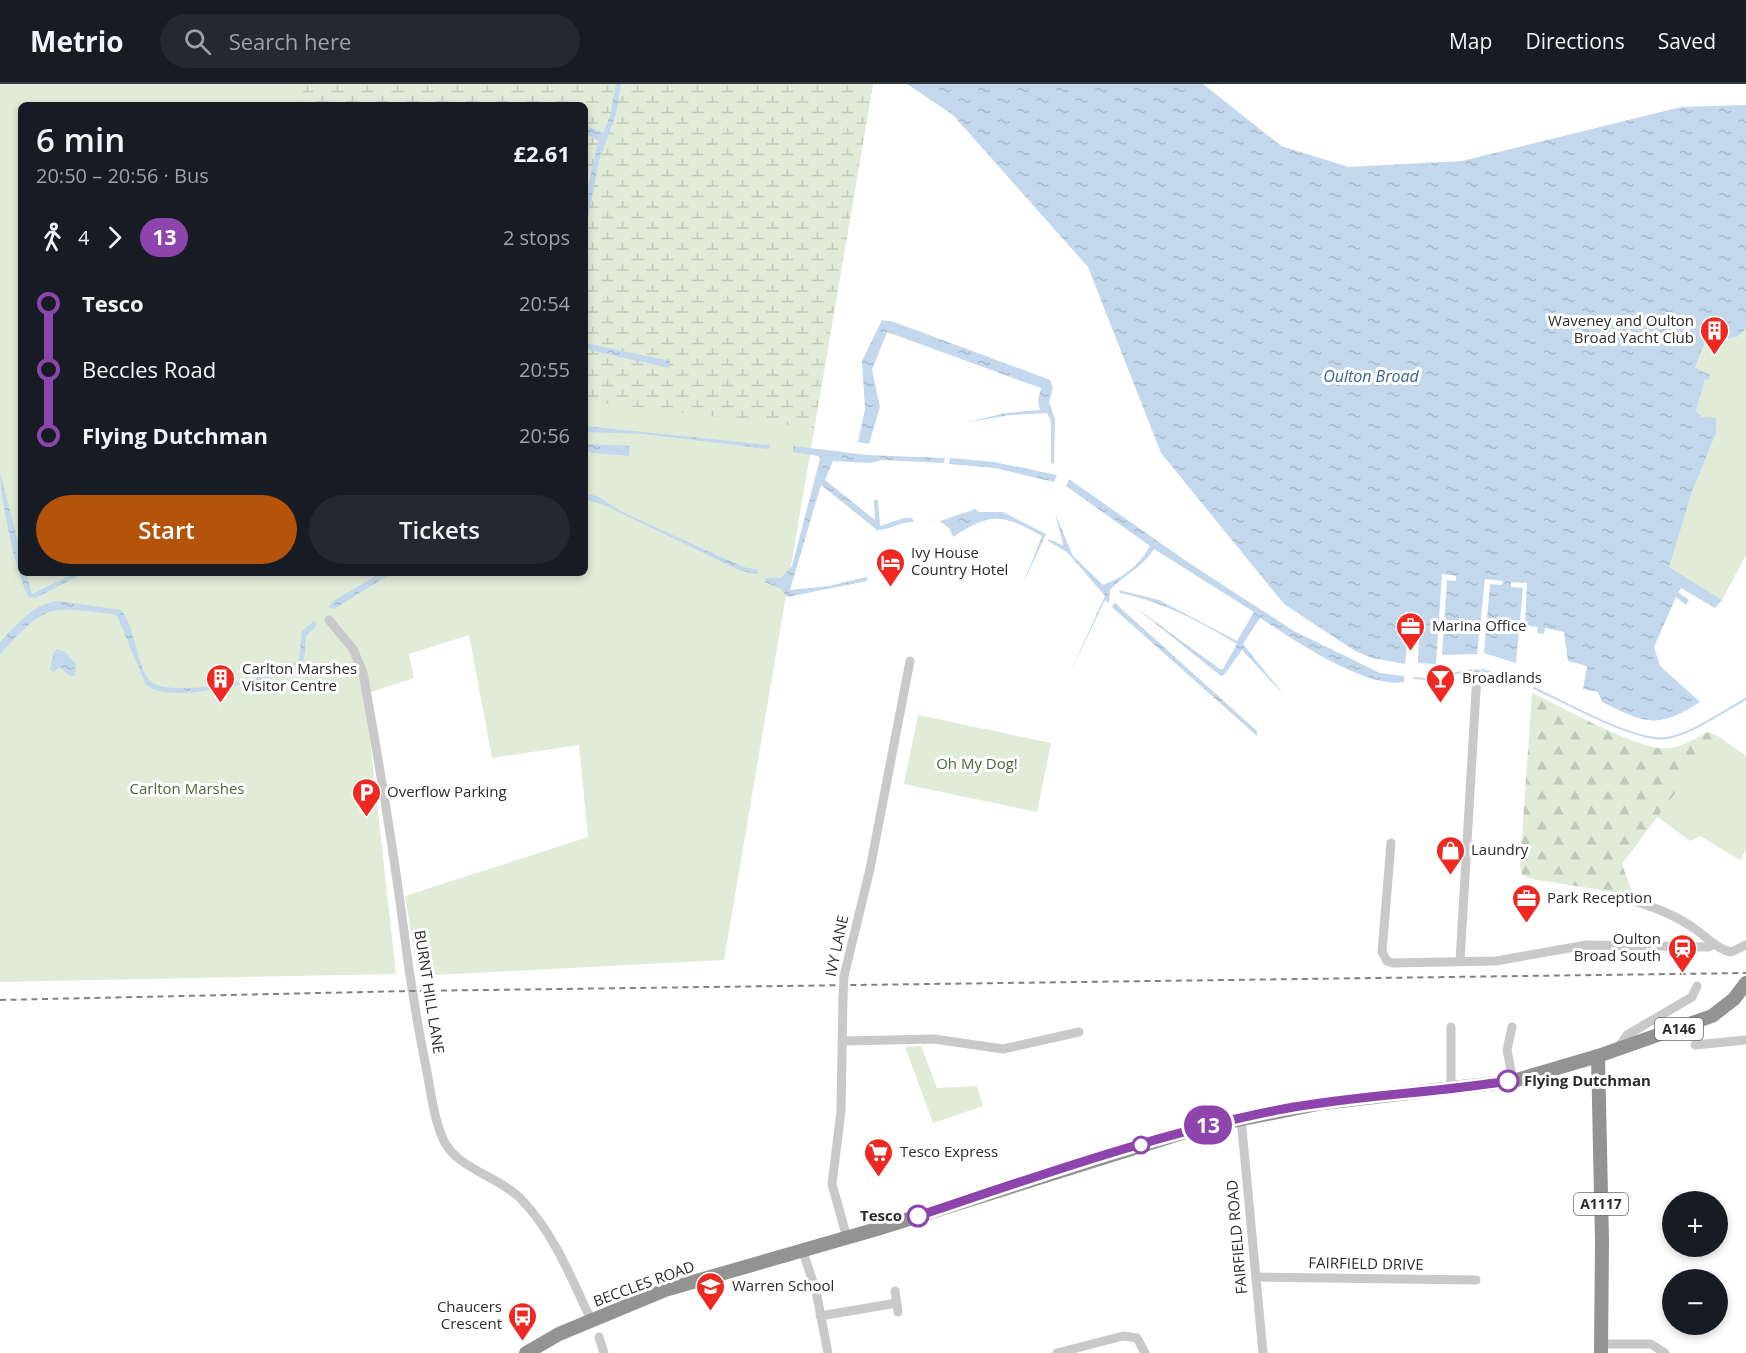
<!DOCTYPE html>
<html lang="en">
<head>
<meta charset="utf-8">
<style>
  body { margin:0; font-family:"Open Sans",sans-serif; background:#242831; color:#f1f3f6; height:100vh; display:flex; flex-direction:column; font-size:22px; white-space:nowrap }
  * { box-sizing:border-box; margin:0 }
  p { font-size:20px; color:#9ea1a6 }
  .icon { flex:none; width:33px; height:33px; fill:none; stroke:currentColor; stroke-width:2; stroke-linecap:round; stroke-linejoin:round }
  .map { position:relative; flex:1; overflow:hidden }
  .drawer { position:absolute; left:18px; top:18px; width:570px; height:474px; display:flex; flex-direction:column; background:#171b24; border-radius:9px; box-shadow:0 3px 9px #0003 }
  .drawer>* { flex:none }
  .badge { padding:0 12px; border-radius:20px; font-size:21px; line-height:39px }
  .buttons { position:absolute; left:1662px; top:1107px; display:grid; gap:12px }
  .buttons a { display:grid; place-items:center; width:66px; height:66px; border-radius:50%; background:#171b24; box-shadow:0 3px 9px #0003; font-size:30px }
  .map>.badge { position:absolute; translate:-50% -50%; box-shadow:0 0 0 3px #fff }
  .legs { display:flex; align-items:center; gap:9px; height:66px; padding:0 18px; font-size:20px }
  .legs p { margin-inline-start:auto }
  .overview { display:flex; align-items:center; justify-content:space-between; height:102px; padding:0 18px }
  h1 { font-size:33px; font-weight:600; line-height:45px }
  .action { display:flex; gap:12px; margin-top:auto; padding:12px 18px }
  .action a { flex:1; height:69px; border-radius:36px; background:#b45309; color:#fff; font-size:24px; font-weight:600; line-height:69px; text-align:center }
  .action a+a { background:#242831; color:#f1f3f6 }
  ul { padding:0 18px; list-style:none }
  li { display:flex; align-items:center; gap:21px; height:66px; font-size:22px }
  li i { display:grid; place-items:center; width:9px; height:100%; margin:0 8px; background:currentColor }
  li i::after { content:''; width:15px; height:15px; margin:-8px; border:4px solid; border-radius:50%; background:#171b24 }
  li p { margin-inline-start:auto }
  li:first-child i { background:linear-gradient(#0000 50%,currentColor 0) }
  li:last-child i { background:linear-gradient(currentColor 50%,#0000 0) }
  header { display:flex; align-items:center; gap:36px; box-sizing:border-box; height:84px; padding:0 30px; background:#171b24; border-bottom:2px solid #363941 }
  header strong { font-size:28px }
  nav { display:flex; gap:33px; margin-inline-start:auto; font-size:21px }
  .search { width:420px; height:54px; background:#242831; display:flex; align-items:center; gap:15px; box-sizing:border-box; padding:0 21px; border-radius:33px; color:#9ea1a6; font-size:22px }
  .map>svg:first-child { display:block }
  .green { fill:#e0ebd8; fill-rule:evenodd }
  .forest { fill:url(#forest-firs) }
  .wetland { fill:url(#wetland-marsh) }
  .water { fill:url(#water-ripples) }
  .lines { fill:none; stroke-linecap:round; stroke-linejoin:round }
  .stream { stroke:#c3d8ec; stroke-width:2 }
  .minor { stroke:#c9c9c9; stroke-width:9 }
  .highway { stroke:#939393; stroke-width:14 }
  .rail { stroke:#818181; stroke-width:2; stroke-dasharray:6 4.5; stroke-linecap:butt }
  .minor-bridge { stroke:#c9c9c9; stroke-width:9 }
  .line-1-casing { stroke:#fff; stroke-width:14 }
  .line-1 { stroke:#8e44ad; stroke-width:9 }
  .stop-1-dot { fill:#fff; stroke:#8e44ad; stroke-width:3 }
  .labels { text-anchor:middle; stroke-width:6; stroke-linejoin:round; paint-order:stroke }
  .shield { fill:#fff; stroke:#6b6b6b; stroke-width:1.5 }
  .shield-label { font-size:14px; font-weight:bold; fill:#2c2c2c }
  .poi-label { font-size:15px; fill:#2c2c2c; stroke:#fff; text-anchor:start }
  .park-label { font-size:15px; fill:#4a6a37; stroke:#fff }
  .street-label { font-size:15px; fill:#2c2c2c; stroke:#fff }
  .stop-label { font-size:15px; font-weight:bold; fill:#2c2c2c; stroke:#fff; text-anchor:start }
  .water-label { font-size:16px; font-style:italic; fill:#366492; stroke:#fff }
</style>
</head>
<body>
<header>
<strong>Metrio</strong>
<div class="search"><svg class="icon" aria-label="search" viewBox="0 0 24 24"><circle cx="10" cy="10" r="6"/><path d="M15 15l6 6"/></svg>Search here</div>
<nav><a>Map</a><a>Directions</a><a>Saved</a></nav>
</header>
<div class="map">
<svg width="1746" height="1269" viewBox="0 0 1746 1269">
  <defs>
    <pattern id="forest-firs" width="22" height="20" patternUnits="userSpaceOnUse" patternTransform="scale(1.5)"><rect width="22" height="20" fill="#e0ebd8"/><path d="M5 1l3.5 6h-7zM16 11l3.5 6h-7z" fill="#c0caba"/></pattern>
    <pattern id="wetland-marsh" width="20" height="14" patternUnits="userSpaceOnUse" patternTransform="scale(1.5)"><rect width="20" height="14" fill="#e0ebd8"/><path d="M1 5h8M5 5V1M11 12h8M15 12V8" fill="none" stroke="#c0caba"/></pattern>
    <pattern id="water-ripples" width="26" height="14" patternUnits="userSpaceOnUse" patternTransform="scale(1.5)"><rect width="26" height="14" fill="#c3d8ec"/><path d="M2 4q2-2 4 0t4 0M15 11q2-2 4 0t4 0" fill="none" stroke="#a8bacb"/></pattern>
  </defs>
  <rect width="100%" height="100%" fill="#fff"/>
  <!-- green -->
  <g class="green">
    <path d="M0 0H873L724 876 435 891 415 872 405 812 588 753 579 661 492 674 469 551 409 570 414 594 365 610 396 890 0 898ZM21 21H585V489H21Z"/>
    <polygon points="1746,245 1746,471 1722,516 1668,483 1691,411 1716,349 1696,327 1705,295 1710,291 1695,285 1705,258 1737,253"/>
    <polygon points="918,631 1051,659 1037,728 904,700"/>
    <polygon points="1718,652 1746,672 1746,766 1740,776 1700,752 1690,757 1655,731"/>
    <polygon points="921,962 937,1004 977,1002 983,1022 933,1039 905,963"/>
  </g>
  <!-- forest -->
  <path class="forest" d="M1532 609C1561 622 1642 669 1670 664 1684 662 1696 654 1708 648L1718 652 1622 780 1633 811 1531 795 1522 791 1520 781Z"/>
  <!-- wetland -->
  <polygon class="wetland" points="307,0 873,0 814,344 585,317 585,21 296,21"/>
  <!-- water -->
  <g class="water">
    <polygon points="616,0 621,0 616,30 599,77 585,148 585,118 598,57 585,49 585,41 603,49 610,32"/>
    <path d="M907 0H1203L1281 62 1349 83 1462 77 1681 23 1746 21V245L1737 253 1705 258 1695 284 1710 291 1709 296 1705 295 1696 327 1702 333 1716 334V349L1691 411 1669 483 1722 516 1715 524 1681 504 1678 508 1689 516 1686 521 1676 513 1654 563 1660 582 1700 618C1658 645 1646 640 1602 618L1598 608 1583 605 1587 582 1568 577 1564 548 1545 544 1544 550 1537 549 1538 543 1525 541 1527 499 1511 498V503L1523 504 1516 579 1484 569 1490 500 1502 501 1503 497 1485 495 1477 570 1442 571 1447 496 1456 497V492L1442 490 1436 580 1418 579 1419 552H1408L1405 580 1372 574 1355 567 1284 520 1161 369 1088 183 953 31Z"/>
    <polygon points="882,236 894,238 1050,296 1053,304 1049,318 1055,335 1054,380 1051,379 1051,337 1047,329 1010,331 964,339 1006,329 1040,326 1038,316 1041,304 887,248 872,286 880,323 869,360 858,358 865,325 862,277"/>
    <polygon points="585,259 670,277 669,284 585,265"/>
    <polygon points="585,342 770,361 769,365 643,350 585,348"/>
    <polygon points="585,360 630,362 629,372 585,368"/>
    <path d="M793 362 867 371 945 374 944 379 881 376 871 379 833 377 825 396 875 436 874 416H878L880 442 904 434H912L914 438C901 437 890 446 877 446L821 401 790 506 829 502 867 493V497L787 513 781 505 765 498 766 494H781L792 482 820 375 818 372 793 368Z"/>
    <polygon points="950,374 994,378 1057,391 1054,398 995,384 949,380"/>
    <path d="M0 388 21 469V489H26L32 510 75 489H84L36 514 29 513C16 492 0 413 0 388Z"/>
    <path d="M1069 395 1189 479 1294 547 1380 589 1404 592V598C1365 605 1293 555 1260 534L1243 560 1284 611 1242 566 1224 591 1221 592 1136 524 1220 585H1223L1237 560C1199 537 1163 518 1120 509L1119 506 1159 516 1237 557 1254 528 1154 465C1140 486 1126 489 1110 506L1109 519 1105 516 1068 593 1105 512 1067 468 1048 457 1049 455 1062 461 1063 459 1055 429 1073 472 1103 501C1123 493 1138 483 1150 462L1066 402Z"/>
    <polygon points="585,410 597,412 622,428 743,483 758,486 757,490 741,487 606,422 585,415"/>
    <path d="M976 425 978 428H1003L1046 450 1023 500 1042 452C1002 430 992 428 953 453L950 445 940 437Z"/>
    <polygon points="381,489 392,489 334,525 329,523 333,517"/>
    <path d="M59 517 121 526C136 544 137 584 150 597 169 616 283 594 299 575L302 547 314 537 317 541 306 552C305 560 306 573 302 580 293 594 200 609 181 609 169 609 155 608 146 601L117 532 113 530C45 522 47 520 0 570V558C17 541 33 519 59 517Z"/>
    <polygon points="1115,519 1257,647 1257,652 1112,523"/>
    <polygon points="57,565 65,568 76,580 75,592 70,592 59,583 54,588 50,586 54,568"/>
  </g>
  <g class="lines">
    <!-- stream -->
    <g class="stream">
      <polyline points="1482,586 1523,599"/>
      <polyline points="1414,594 1426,595 1472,586"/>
      <path d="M1534 604C1564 618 1637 659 1667 654 1692 650 1723 627 1746 615"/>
    </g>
    <!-- minor -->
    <g class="minor">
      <path d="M329 536 353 565 363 589C378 672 392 756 403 840 409 890 417 939 427 988 431 1010 434 1034 443 1055 456 1085 499 1092 521 1115 553 1148 572 1195 591 1236"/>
      <polyline points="1391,759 1382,868 1387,877 1393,879 1496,877 1586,861 1709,863 1714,860"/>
      <path d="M1631 816C1653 823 1673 830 1692 843 1705 851 1716 865 1731 868L1746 861"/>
      <polyline points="1460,877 1477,590"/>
      <polyline points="844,892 870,785 910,577"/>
      <polyline points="843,914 841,1027 832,1100 847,1154"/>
      <polyline points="1512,943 1507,966 1513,997"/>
      <polyline points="843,957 934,955 1003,965 1079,948"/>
      <polyline points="1695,961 1746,956"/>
      <polyline points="1618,964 1627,951 1692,913 1697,902"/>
      <polyline points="1451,1005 1451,943"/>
      <polyline points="1241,1034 1263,1269"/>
      <polyline points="803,1168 816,1207 828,1269"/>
      <polyline points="1256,1193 1476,1196"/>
      <polyline points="895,1207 898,1228"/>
      <polyline points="820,1232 897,1219"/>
      <polyline points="599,1253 604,1269"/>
      <polyline points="1601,1260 1651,1260 1665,1269"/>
      <polyline points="1057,1269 1123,1252 1137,1254 1145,1269"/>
    </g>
    <!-- highway -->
    <g class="highway">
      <polyline points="1598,972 1602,1157 1601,1269"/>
      <polyline points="526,1269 559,1250 665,1206 877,1145 1198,1044 1323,1019 1513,997 1598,972 1712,932 1734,915 1746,899"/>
    </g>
    <!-- rail -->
    <polyline class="rail" points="0,916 411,907 1746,889"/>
    <!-- minor-bridge -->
    <polyline class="minor-bridge" points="843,914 844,892"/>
  </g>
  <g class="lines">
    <defs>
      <path id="line-1" d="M918 1132C1038 1092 1159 1049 1283 1025 1358 1011 1434 1009 1508 997"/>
    </defs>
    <!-- line-1 casing -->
    <use href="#line-1" class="line-1-casing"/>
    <!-- line-1 -->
    <use href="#line-1" class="line-1"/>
  </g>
  <!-- icons -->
  <defs>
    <symbol id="building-pin" viewBox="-11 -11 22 30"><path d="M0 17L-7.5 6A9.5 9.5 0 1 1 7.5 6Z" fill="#ef2922" stroke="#fff"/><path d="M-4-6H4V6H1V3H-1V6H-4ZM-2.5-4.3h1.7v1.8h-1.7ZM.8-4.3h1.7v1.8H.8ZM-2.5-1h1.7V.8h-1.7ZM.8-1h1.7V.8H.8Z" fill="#fff"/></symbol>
    <symbol id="hotel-pin" viewBox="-11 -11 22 30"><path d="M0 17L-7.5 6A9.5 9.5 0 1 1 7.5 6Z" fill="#ef2922" stroke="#fff"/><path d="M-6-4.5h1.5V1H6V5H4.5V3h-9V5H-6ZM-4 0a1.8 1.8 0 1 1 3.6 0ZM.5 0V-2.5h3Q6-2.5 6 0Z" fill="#fff"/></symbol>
    <symbol id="office-pin" viewBox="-11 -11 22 30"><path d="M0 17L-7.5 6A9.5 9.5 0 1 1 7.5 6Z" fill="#ef2922" stroke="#fff"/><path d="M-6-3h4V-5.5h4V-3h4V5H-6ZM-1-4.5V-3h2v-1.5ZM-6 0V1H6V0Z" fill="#fff"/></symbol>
    <symbol id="bar-pin" viewBox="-11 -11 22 30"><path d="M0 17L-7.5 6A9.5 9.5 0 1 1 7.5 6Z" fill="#ef2922" stroke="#fff"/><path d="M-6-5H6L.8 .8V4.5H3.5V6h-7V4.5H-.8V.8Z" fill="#fff"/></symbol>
    <symbol id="parking-pin" viewBox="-11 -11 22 30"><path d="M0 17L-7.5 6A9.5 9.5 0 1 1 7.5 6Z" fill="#ef2922" stroke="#fff"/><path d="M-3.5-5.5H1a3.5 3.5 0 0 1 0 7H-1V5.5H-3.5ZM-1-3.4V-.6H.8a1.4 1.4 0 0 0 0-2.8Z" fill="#fff"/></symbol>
    <symbol id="shop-pin" viewBox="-11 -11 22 30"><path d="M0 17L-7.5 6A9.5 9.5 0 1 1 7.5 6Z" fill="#ef2922" stroke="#fff"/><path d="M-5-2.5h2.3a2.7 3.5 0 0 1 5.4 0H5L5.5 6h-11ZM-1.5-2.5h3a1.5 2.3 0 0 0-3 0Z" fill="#fff"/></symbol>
    <symbol id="station-pin" viewBox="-11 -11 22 30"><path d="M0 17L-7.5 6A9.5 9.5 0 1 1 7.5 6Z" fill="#ef2922" stroke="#fff"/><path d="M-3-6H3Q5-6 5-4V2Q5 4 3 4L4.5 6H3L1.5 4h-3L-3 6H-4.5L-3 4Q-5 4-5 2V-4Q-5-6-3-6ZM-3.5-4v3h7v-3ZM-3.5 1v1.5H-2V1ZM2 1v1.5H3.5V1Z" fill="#fff"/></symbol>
    <symbol id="supermarket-pin" viewBox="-11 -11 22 30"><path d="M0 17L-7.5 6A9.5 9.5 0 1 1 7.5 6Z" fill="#ef2922" stroke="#fff"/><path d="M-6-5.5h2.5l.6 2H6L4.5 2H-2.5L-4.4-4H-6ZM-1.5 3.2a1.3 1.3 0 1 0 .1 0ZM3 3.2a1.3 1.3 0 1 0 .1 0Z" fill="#fff"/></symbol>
    <symbol id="school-pin" viewBox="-11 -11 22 30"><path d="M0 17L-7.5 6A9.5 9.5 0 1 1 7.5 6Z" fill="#ef2922" stroke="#fff"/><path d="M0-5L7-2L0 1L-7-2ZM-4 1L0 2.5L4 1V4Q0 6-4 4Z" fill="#fff"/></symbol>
    <symbol id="bus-pin" viewBox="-11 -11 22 30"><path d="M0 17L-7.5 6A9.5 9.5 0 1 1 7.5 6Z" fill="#ef2922" stroke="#fff"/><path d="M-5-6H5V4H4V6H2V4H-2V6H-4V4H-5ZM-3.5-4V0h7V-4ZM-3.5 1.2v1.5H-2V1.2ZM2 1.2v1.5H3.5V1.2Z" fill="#fff"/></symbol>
  </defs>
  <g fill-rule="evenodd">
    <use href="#building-pin" x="1698" y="230" width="33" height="45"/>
    <use href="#hotel-pin" x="874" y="462" width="33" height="45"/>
    <use href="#office-pin" x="1394" y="526" width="33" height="45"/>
    <use href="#building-pin" x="204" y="578" width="33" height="45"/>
    <use href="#bar-pin" x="1424" y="578" width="33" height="45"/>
    <use href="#parking-pin" x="350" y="692" width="33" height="45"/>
    <use href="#shop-pin" x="1434" y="750" width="33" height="45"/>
    <use href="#office-pin" x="1510" y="798" width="33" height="45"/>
    <use href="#station-pin" x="1666" y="848" width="33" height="45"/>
    <use href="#supermarket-pin" x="862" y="1052" width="33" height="45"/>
    <use href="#school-pin" x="694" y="1186" width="33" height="45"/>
    <use href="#bus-pin" x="506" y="1216" width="33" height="45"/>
  </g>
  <!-- markers -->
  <g class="stop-1-dot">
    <circle cx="1508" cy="997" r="10"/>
    <circle cx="1141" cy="1061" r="8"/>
    <circle cx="918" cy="1132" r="10"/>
  </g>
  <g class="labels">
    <!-- shield labels -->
    <g class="shield">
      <rect x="1655" y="934" width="48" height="22" rx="4.5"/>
      <rect x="1574" y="1109" width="54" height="22" rx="4.5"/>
    </g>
    <g class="shield-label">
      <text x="1679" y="950">A146</text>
      <text x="1601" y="1125">A1117</text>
    </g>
    <!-- poi labels -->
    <g class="poi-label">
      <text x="1694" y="242" text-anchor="end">Waveney and Oulton<tspan x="1694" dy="17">Broad Yacht Club</tspan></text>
      <text x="911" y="474">Ivy House<tspan x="911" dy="17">Country Hotel</tspan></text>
      <text x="1432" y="547">Marina Office</text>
      <text x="242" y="590">Carlton Marshes<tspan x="242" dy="17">Visitor Centre</tspan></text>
      <text x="1462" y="599">Broadlands</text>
      <text x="387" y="713">Overflow Parking</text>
      <text x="1471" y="771">Laundry</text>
      <text x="1547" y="819">Park Reception</text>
      <text x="1661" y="860" text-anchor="end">Oulton<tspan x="1661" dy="17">Broad South</tspan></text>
      <text x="900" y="1073">Tesco Express</text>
      <text x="732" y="1207">Warren School</text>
      <text x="502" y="1228" text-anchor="end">Chaucers<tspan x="502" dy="17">Crescent</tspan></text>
    </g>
    <!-- park labels -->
    <g class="park-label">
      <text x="977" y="685">Oh My Dog!</text>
      <text x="187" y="710">Carlton Marshes</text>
    </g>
    <!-- street labels -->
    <g class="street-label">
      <text transform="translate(837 862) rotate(-78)" y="5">IVY LANE</text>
      <text transform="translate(429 908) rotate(81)" y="5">BURNT HILL LANE</text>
      <text transform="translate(1237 1153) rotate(-95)" y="5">FAIRFIELD ROAD</text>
      <text transform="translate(1366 1180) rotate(1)" y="5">FAIRFIELD DRIVE</text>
      <text transform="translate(644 1200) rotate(-20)" y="5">BECCLES ROAD</text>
    </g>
    <!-- stop labels -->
    <g class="stop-label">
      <text x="1524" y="1002">Flying Dutchman</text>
      <text x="902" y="1137" text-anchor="end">Tesco</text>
    </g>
    <!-- water labels -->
    <g class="water-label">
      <text x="1371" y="298">Oulton Broad</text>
    </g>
  </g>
</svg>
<div class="buttons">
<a>+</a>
<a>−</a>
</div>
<b class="badge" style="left:1208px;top:1041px;background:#8e44ad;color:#fff">13</b>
<section class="drawer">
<div class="overview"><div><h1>6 min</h1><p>20:50 – 20:56 · Bus</p></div><b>£2.61</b></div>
<div class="legs"><svg class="icon" aria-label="walk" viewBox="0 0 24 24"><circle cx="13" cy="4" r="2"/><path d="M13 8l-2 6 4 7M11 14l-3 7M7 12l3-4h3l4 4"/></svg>4<svg class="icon" aria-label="forward" viewBox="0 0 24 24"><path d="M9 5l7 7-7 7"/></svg><b class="badge" style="background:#8e44ad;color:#fff">13</b><p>2 stops</p></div>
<ul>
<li><i style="color:#8e44ad"></i><b>Tesco</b><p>20:54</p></li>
<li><i style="color:#8e44ad"></i><span>Beccles Road</span><p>20:55</p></li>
<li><i style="color:#8e44ad"></i><b>Flying Dutchman</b><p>20:56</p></li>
</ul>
<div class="action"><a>Start</a><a>Tickets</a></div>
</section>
</div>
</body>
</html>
